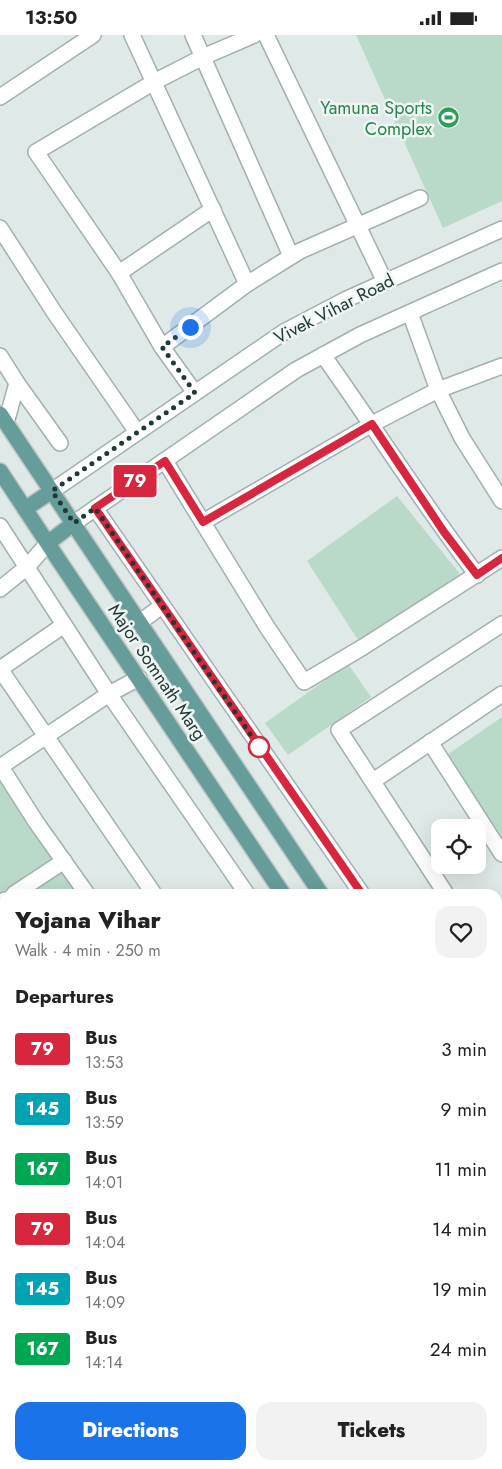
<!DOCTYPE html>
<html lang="en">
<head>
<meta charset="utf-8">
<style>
  body { margin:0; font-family:Jost,sans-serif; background:#f2f2f2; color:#222; height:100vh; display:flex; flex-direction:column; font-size:19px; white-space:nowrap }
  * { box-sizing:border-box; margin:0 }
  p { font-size:16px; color:#767676 }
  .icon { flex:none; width:28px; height:28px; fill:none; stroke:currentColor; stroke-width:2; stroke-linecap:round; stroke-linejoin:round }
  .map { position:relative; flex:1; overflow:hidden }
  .panel { position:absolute; left:0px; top:854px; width:502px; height:581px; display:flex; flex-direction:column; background:#fff; border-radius:15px 15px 0 0; box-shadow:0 5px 20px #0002 }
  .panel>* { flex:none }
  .badge { padding:0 10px; border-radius:4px; font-size:18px; line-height:32px }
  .controls { position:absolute; left:431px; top:784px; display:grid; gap:10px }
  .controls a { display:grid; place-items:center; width:55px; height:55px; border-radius:10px; background:#fff; box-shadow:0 5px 20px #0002; font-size:25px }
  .you { position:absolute; width:25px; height:25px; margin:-12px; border:4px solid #fff; border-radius:50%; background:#1a73e8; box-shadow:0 0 0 8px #1a73e833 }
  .map>.badge { position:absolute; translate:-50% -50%; box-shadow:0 0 0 2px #fff }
  h2 { padding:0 15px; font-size:19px; line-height:45px }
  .round { display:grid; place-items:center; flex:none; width:52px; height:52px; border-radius:15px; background:#f2f2f2 }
  .headline { display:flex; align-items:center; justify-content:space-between; height:85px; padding:0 15px }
  h1 { font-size:24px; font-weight:800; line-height:38px }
  .cta { display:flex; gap:10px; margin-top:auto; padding:10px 15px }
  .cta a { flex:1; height:58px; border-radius:15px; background:#1a73e8; color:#fff; font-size:20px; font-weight:800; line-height:58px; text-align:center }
  .cta a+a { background:#f2f2f2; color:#222 }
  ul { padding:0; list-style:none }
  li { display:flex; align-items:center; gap:15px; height:60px; padding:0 15px }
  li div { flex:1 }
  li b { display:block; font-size:19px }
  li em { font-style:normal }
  li .badge { min-width:55px; font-weight:700; text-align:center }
  .status { display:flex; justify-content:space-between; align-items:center; height:35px; padding:0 25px; background:#fff; direction:ltr }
  .status svg { height:14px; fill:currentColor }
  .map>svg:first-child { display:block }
  .green { fill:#b9dac8 }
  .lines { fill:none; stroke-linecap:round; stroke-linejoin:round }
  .minor-casing { stroke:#a2b0af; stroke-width:18 }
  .major-casing { stroke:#bcc3c3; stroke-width:18 }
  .minor { stroke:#fff; stroke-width:15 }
  .major { stroke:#669c99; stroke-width:15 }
  .line-casing { stroke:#fff; stroke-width:11 }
  .line { stroke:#d7263d; stroke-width:8 }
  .walk { stroke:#213837; stroke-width:5; stroke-dasharray:0 9 }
  .stop-dot { fill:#fff; stroke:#d7263d; stroke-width:2.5 }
  .labels { text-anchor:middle; stroke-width:5; stroke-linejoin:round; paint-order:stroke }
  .leisure-label { font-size:18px; fill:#27864d; stroke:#eff6f4; text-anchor:end }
  .street-label { font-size:18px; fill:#213837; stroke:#eff6f4 }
</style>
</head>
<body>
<div class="status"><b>13:50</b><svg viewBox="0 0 49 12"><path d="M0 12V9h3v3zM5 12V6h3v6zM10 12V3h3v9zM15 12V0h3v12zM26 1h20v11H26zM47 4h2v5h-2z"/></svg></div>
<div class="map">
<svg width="502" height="1434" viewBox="0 0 502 1434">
  <rect width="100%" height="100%" fill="#dfe9e7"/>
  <!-- green -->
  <g class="green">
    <polygon points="356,0 502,0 502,166 443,193"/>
    <polygon points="397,461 460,539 441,555 360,608 307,526"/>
    <polygon points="348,629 371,662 288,720 265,688"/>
    <polygon points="502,682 502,801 447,720"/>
    <polygon points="0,740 83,859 5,859 0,870"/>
  </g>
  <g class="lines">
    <defs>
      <g id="minor">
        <polyline points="132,0 247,249"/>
        <polyline points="193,0 291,221"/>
        <polyline points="266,0 385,247"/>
        <polyline points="0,62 93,0"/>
        <polyline points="0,193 54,277 137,397"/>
        <polyline points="119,238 213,174"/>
        <polyline points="410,278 438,355 462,403 502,466"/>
        <polyline points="162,312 247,249 300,216 420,163"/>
        <path d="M323 320C375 393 423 469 477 540"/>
        <polyline points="0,321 17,348 6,388"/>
        <polyline points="17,348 60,408"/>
        <polyline points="195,358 162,312 119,238 36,117 154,47 203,22 254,0"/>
        <polyline points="165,426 267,592 304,647 363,612 502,523"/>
        <polyline points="52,456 284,297 347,264 502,194"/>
        <polyline points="95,473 362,859"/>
        <polyline points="203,487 372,389 438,355 502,331"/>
        <polyline points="74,488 296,335 360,300 502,236"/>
        <polyline points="0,491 109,659 247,859"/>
        <polyline points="0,554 27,532 48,508"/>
        <polyline points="140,587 162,571"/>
        <polyline points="0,634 154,859"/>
        <polyline points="0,634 64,590"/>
        <polyline points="430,707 502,819"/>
        <polyline points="0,732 109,659 139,643"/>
        <polyline points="1,732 36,787 87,859"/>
        <polyline points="373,746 502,659"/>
        <polyline points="14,859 64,826"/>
        <polyline points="446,859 339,695 502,589"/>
        <polyline points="0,868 5,865"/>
        <polyline points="498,942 502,949"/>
        <polyline points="0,950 5,947"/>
        <polyline points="498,982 502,979"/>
        <polyline points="0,1019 5,1015"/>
        <polyline points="498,1055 502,1061"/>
        <polyline points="0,1075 5,1083"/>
        <polyline points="0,1112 5,1108"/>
        <polyline points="498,1232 502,1239"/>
        <polyline points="0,1242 5,1239"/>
        <polyline points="498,1256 502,1253"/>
        <polyline points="0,1264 5,1271"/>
        <polyline points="498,1412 502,1409"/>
        <polyline points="110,1430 112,1434"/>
        <polyline points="214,1434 221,1430"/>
        <polyline points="354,1434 355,1433"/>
        <polyline points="465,1434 471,1430"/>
      </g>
      <g id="major">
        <polyline points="0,379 321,859"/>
        <polyline points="0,436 58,524 283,859"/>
        <polyline points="25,474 52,456"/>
        <polyline points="48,508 74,488"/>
        <polyline points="498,1122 502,1129"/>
        <polyline points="498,1178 502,1185"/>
      </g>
    </defs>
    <!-- minor casing -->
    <use href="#minor" class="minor-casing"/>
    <!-- major casing -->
    <use href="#major" class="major-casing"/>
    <!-- minor -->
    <use href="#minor" class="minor"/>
    <!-- major -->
    <use href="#major" class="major"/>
  </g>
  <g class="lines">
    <defs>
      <polyline id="line" points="362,859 95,473 165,426 203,487 372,389 444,497 477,540 502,523"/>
    </defs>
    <!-- line casing -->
    <use href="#line" class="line-casing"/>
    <!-- line -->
    <use href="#line" class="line"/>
    <!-- walk -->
    <polyline class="walk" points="190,292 162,312 195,358 52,456 74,488 95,473 259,712"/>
  </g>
  <!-- icons -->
  <defs>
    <symbol id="stadium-disc" viewBox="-11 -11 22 22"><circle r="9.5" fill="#2e9e5b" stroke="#eff6f4"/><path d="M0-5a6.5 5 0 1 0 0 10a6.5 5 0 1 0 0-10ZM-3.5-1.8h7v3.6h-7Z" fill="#fff"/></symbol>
  </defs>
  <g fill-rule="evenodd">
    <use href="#stadium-disc" x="436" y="70" width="25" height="25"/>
  </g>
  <!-- markers -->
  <circle class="stop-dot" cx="259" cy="712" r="10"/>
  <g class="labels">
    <!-- leisure labels -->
    <g class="leisure-label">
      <text x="432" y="79">Yamuna Sports<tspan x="432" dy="21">Complex</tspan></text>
    </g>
    <!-- street labels -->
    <g class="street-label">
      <text transform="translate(334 274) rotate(-27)" y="6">Vivek Vihar Road</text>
      <text transform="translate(157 637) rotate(56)" y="6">Major Somnath Marg</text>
    </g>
  </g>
</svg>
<div class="controls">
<a><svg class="icon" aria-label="locate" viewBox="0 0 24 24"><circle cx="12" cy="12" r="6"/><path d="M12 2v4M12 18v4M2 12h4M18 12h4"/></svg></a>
</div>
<div class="you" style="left:190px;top:292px"></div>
<b class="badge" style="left:135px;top:446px;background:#d7263d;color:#fff">79</b>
<section class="panel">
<div class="headline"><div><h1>Yojana Vihar</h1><p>Walk · 4 min · 250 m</p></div><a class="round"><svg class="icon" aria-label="heart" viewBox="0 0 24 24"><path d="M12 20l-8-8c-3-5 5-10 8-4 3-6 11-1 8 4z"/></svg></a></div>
<h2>Departures</h2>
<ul>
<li><span class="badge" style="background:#d7263d;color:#fff">79</span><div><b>Bus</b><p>13:53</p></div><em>3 min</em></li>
<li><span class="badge" style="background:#00a3b4;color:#fff">145</span><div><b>Bus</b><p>13:59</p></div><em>9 min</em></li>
<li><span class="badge" style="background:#00a651;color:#fff">167</span><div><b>Bus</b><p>14:01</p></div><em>11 min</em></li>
<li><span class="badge" style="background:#d7263d;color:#fff">79</span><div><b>Bus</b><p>14:04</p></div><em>14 min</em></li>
<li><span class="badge" style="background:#00a3b4;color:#fff">145</span><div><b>Bus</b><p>14:09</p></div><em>19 min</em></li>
<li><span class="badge" style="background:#00a651;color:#fff">167</span><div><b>Bus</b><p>14:14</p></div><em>24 min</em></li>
</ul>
<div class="cta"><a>Directions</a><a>Tickets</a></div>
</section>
</div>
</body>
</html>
